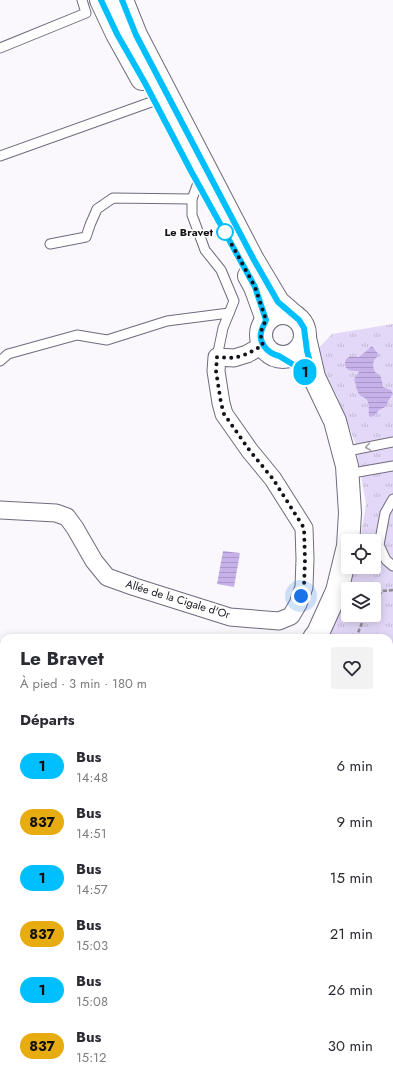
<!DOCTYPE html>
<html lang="fr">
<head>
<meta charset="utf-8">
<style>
  body { margin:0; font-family:Jost,sans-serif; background:#f2f2f3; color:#2b2b33; height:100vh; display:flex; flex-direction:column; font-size:15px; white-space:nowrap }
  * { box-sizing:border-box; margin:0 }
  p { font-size:13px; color:#7c7c81 }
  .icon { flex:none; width:22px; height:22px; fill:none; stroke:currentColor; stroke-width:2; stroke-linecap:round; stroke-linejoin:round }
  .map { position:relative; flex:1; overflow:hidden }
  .side { position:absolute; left:0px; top:634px; width:393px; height:448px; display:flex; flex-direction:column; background:#fff; border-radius:12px 12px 0 0; box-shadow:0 2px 10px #0003 }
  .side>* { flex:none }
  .badge { padding:0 8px; border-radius:13px; font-size:14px; line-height:26px }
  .controls { position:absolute; left:341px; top:534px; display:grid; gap:8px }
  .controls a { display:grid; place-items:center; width:40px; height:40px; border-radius:4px; background:#fff; box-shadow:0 2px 10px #0003; font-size:20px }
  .you { position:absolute; width:20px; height:20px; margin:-10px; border:3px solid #fff; border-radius:50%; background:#1a73e8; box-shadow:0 0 0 6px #1a73e833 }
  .map>.badge { position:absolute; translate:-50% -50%; box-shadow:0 0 0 2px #fff }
  h2 { padding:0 20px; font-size:15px; line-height:36px }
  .round { display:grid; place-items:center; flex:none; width:42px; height:42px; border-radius:4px; background:#f2f2f3 }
  .head { display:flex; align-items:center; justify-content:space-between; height:68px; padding:0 20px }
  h1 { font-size:19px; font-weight:700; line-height:30px }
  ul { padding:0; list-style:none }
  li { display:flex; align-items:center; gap:12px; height:56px; padding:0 20px }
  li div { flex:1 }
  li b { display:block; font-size:15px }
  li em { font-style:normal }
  li .badge { min-width:44px; font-weight:700; text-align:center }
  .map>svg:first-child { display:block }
  .park { fill:url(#park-tufts); fill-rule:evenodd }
  .water { fill:url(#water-rules) }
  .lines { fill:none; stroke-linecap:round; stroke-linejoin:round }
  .lane-casing { stroke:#716a7e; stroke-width:11 }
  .street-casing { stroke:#716a7e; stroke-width:19 }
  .secondary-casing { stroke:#716a7e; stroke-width:24 }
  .path { stroke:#8d8b91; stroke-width:2.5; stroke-dasharray:4 2; stroke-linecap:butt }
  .lane { stroke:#fff; stroke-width:9 }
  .street { stroke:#fff; stroke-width:17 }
  .secondary { stroke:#fff; stroke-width:22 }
  .oneway { stroke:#a1a0a3 }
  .line-casing { stroke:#fff; stroke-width:9 }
  .line { stroke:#00bfff; stroke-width:6 }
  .walk { stroke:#15121a; stroke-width:4; stroke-dasharray:0 7.2 }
  .stop-dot { fill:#fff; stroke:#00bfff; stroke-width:2 }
  .labels { text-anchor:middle; stroke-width:3.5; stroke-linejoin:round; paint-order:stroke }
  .stop-label { font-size:11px; font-weight:bold; fill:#15121a; stroke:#fff; text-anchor:end }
  .street-label { font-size:11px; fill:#15121a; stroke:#fff }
</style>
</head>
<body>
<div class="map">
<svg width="393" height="1082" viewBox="0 0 393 1082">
  <defs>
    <pattern id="park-tufts" width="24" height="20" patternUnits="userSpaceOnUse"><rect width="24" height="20" fill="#e3d8f8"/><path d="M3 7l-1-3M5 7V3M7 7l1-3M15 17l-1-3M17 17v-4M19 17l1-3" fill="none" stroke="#c2b8d4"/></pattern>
    <pattern id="water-rules" width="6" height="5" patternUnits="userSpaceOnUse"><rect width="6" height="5" fill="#c6b2e9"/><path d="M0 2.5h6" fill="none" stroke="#a998c7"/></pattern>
  </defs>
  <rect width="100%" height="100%" fill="#faf8fd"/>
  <!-- park -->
  <path class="park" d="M393 324V1082H140V1078H389V638H322L356 567H374V541H360L366 504 355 442 337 396 315 352 332 334ZM348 589H374V615H348Z"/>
  <!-- water -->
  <g class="water">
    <path d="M372 346 379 355 374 360 373 366 375 372 381 377 383 387 391 390 393 394 388 401 387 405 385 407 379 410 375 415 371 417 369 416C368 411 370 405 367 400 365 397 361 397 359 394 356 390 356 383 354 379L359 372 358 371C356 371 351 371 349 370 343 367 344 359 349 357 352 356 356 357 359 357Z"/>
    <polygon points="223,551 240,553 234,587 217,584"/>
    <polygon points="389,901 393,902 393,953 389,952"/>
  </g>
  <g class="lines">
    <defs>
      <g id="lane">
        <polyline points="0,48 86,13 82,0"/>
        <polyline points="0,156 154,101"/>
        <polyline points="198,183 192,199 192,215 205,250 221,270 234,301 223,328 217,357"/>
        <polyline points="50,244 86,237 90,225 97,209 113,198 192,199"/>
        <polyline points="0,361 8,354 77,335 107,340 167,321 229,313"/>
        <polyline points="343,452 393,442"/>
        <polyline points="347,474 393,466"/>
        <polyline points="393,499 385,513 379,545 386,560 393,566"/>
        <polyline points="72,1078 72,1082"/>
      </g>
      <polyline id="street" points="0,510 56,513 67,517 75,528 94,561 107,577 135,587 230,617 279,621 291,616 298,604 304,587 305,559 304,528 273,479 250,451 224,414 221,403 216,371 217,357 234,358 247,354 263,345"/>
      <g id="secondary">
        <polyline points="101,0 117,34 142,79"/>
        <polyline points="122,0 136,35 253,260 278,302 294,316"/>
        <polyline points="249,276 255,287 267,320"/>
        <circle cx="283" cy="335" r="22"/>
        <polyline points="305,338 314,377 335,421 347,466 350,513 348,546 337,591 318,633 314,638"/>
        <polyline points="122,1078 122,1082"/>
      </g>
    </defs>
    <!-- lane casing -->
    <use href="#lane" class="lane-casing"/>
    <!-- street casing -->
    <use href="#street" class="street-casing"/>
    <!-- secondary casing -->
    <use href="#secondary" class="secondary-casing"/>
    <!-- path -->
    <g class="path">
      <polyline points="374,599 383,591 393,590"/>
      <polyline points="356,638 365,615"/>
      <polyline points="389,707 393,707"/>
      <polyline points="389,851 393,854"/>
      <polyline points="389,864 393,862"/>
      <polyline points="154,1078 155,1082"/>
    </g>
    <!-- lane -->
    <use href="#lane" class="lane"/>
    <!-- street -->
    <use href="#street" class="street"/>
    <!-- secondary -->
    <use href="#secondary" class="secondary"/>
  </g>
  <!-- one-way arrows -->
  <defs><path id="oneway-chevron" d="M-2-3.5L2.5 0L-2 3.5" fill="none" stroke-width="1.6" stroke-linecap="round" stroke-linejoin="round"/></defs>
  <use class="oneway" href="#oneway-chevron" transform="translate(368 447) rotate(170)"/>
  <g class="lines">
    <defs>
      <path id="line" d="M101 0 117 34 145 83 191 171 255 287 266 320C265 323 263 326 262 329 257 342 267 353 279 356L314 377 307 351 304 328 299 320 278 302 254 260 136 35 122 0"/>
    </defs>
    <!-- line casing -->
    <use href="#line" class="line-casing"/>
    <!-- line -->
    <use href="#line" class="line"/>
    <!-- walk -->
    <path class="walk" d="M225 232 255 287 266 320C261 330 259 334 263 345L247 354 234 358 217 357 216 371 221 403 224 414 250 451 273 479 304 528 305 560 304 586 301 596"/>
  </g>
  <!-- markers -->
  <circle class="stop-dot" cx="225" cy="232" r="8"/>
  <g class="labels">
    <!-- stop labels -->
    <g class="stop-label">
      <text x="213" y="236">Le Bravet</text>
    </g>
    <!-- street labels -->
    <g class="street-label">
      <text transform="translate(178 599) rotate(17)" y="4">Allée de la Cigale d'Or</text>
    </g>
  </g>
</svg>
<div class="controls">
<a><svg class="icon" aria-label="locate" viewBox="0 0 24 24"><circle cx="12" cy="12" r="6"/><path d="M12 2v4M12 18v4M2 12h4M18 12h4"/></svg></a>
<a><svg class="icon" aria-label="layers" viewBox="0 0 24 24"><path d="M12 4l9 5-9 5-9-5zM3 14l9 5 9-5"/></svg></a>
</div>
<div class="you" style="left:301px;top:596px"></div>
<b class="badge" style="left:305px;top:372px;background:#00bfff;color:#111">1</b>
<section class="side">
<div class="head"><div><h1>Le Bravet</h1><p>À pied · 3 min · 180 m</p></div><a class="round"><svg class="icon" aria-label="heart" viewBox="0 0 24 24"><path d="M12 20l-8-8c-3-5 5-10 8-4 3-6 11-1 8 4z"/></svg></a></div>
<h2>Départs</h2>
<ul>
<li><span class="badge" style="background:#00bfff;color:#111">1</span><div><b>Bus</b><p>14:48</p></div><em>6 min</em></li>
<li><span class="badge" style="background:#e6ac10;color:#111">837</span><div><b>Bus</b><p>14:51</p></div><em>9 min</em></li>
<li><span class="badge" style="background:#00bfff;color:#111">1</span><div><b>Bus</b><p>14:57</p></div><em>15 min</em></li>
<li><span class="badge" style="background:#e6ac10;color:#111">837</span><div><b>Bus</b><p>15:03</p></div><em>21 min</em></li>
<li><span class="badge" style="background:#00bfff;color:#111">1</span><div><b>Bus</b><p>15:08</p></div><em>26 min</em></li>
<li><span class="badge" style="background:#e6ac10;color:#111">837</span><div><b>Bus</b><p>15:12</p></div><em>30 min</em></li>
</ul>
</section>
</div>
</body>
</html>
